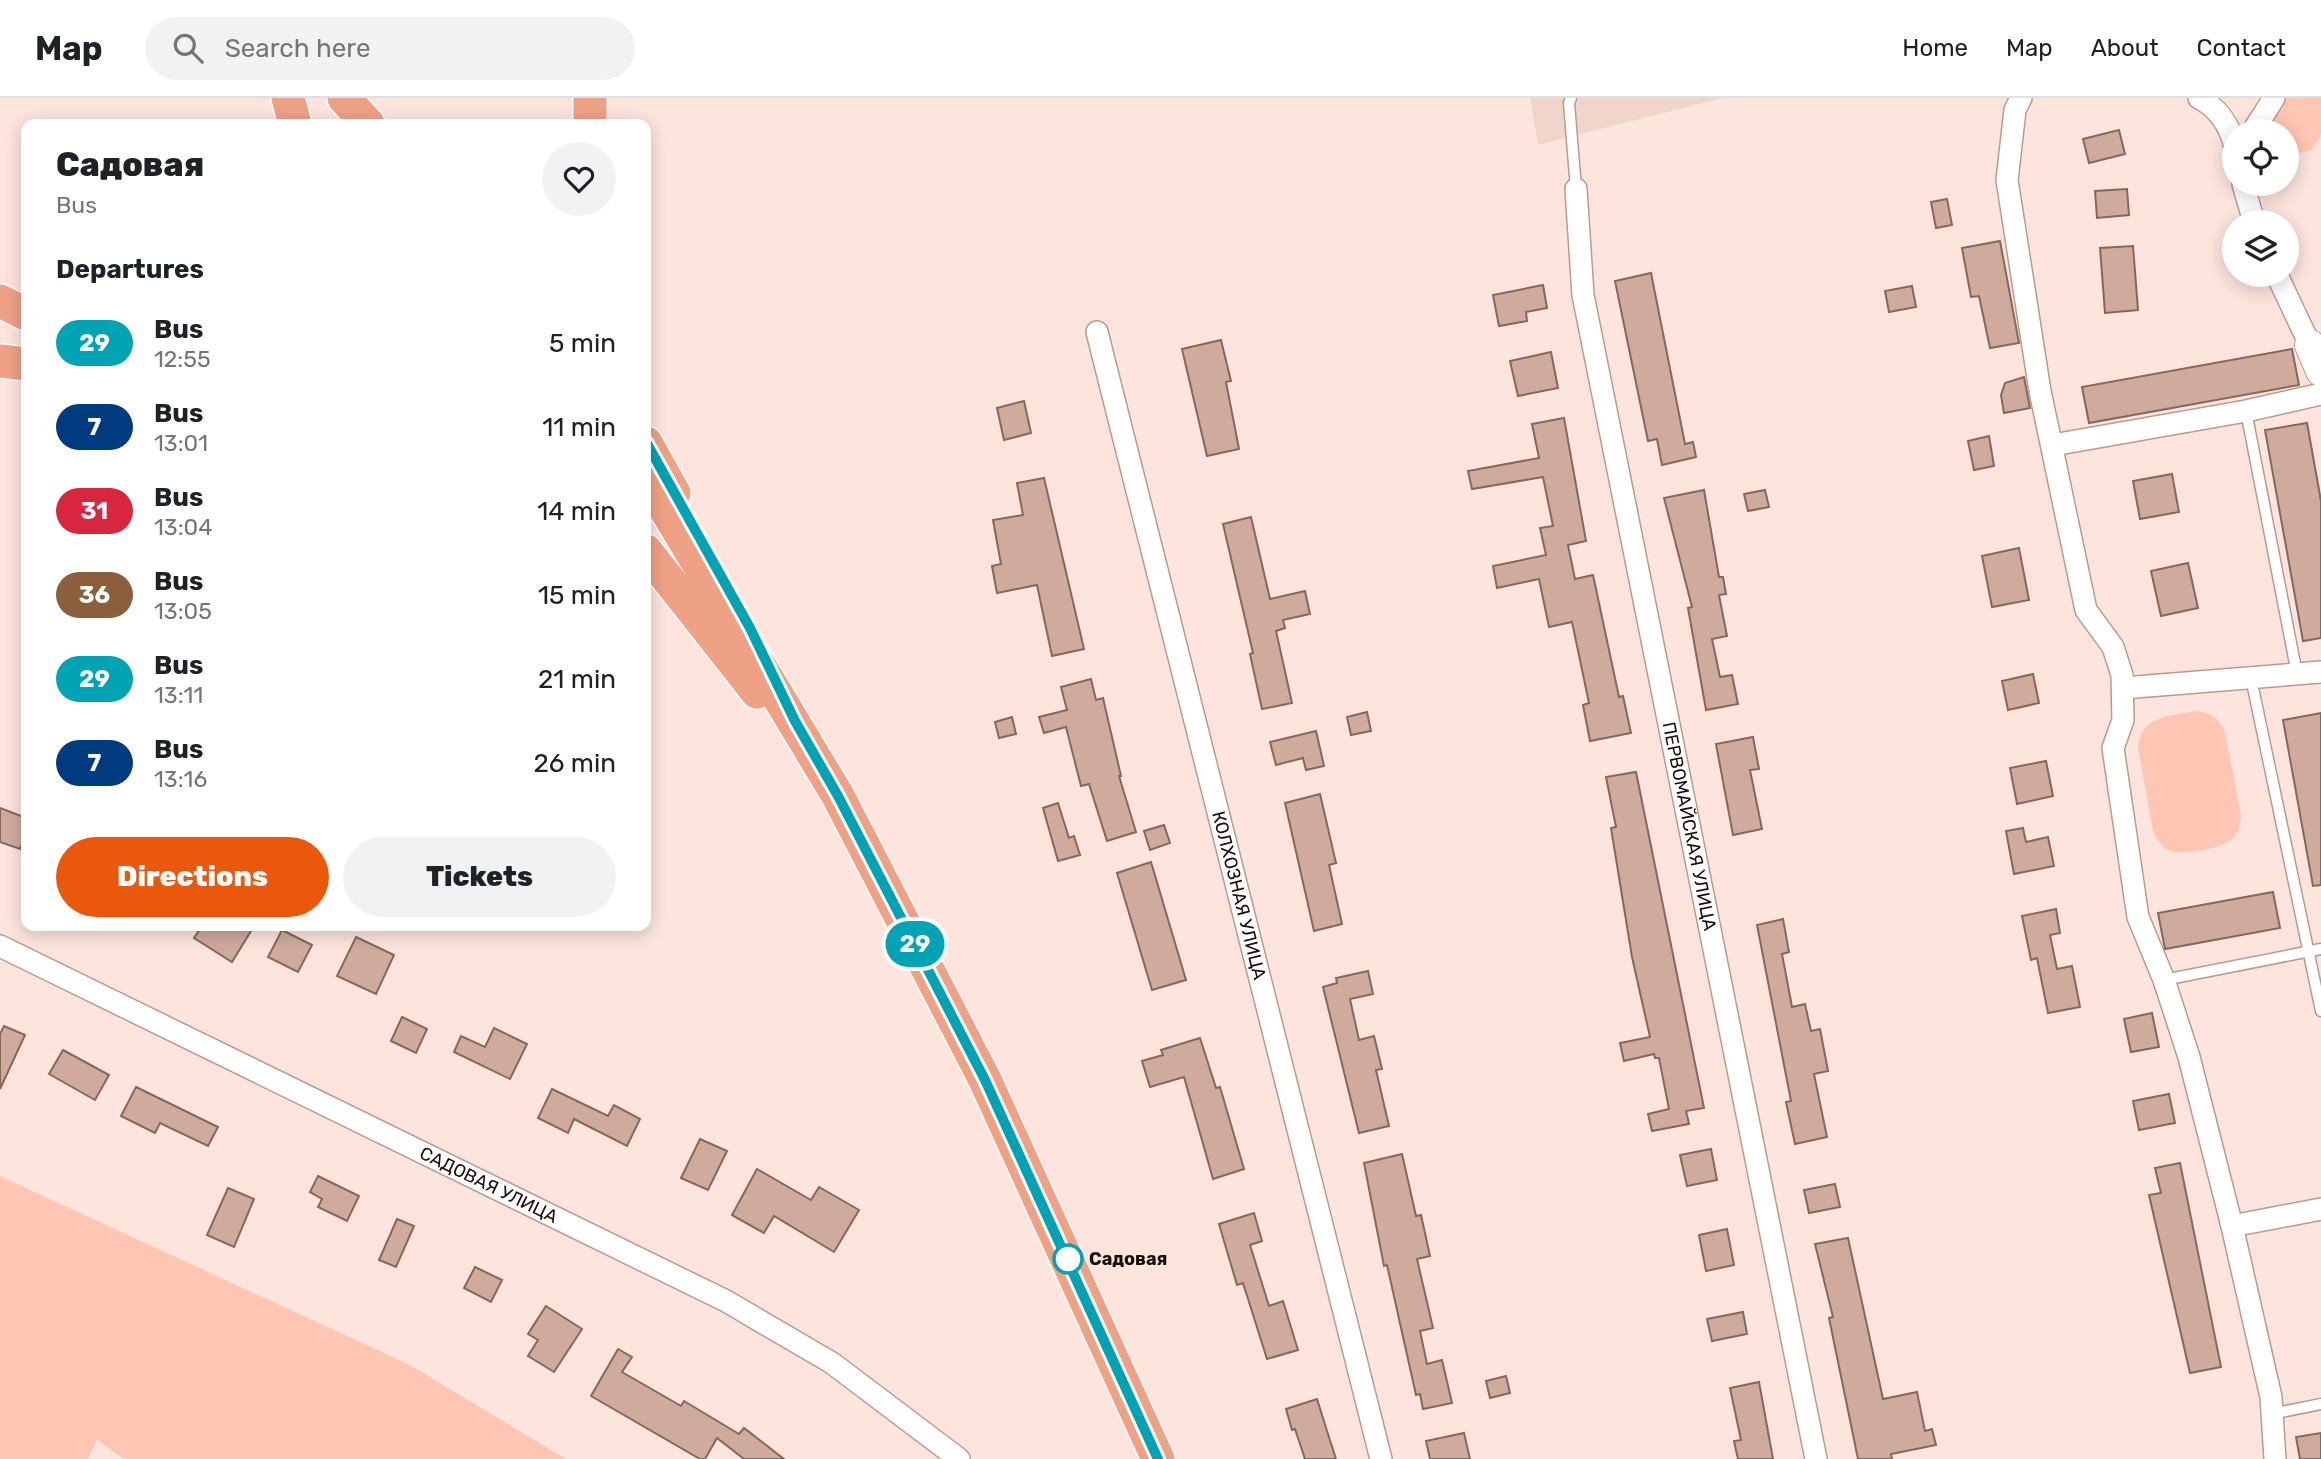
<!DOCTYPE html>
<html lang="en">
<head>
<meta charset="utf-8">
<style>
  body { margin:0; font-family:Rubik,sans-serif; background:#f2f2f2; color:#202124; height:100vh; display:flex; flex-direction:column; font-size:26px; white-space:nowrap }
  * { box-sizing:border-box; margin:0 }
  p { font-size:23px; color:#757577 }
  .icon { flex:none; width:38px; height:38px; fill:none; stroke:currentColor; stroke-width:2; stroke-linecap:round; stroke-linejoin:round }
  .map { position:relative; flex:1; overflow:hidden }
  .side { position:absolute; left:21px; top:21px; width:630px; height:812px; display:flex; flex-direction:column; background:#fff; border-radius:14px; box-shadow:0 4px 18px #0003 }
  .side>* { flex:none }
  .badge { padding:0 14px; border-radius:23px; font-size:24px; line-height:46px }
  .controls { position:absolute; left:2222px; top:21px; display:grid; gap:14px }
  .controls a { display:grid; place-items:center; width:77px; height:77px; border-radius:50%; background:#fff; box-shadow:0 4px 18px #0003; font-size:35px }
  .map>.badge { position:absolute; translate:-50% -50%; box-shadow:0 0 0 4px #fff }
  h2 { padding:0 35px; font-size:26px; line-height:63px }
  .round { display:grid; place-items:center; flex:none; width:74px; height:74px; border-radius:37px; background:#f2f2f2 }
  .summary { display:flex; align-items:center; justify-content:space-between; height:119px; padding:0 35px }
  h1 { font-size:33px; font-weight:800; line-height:52px }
  .action { display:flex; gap:14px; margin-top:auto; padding:14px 35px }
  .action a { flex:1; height:80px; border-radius:42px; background:#ea580c; color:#fff; font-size:28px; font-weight:800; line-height:80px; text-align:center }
  .action a+a { background:#f2f2f2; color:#202124 }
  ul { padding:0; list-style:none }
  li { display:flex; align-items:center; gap:21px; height:84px; padding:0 35px }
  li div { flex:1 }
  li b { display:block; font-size:26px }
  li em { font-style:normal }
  li .badge { min-width:77px; font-weight:700; text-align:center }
  header { display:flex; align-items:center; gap:42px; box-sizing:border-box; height:98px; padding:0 35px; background:#fff; border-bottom:2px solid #e0e0e0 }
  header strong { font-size:33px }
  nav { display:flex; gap:38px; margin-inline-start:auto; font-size:24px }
  .search { width:490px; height:63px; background:#f2f2f2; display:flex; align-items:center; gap:18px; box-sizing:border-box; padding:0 24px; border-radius:38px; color:#757577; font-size:26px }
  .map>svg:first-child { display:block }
  .built { fill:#f0d5cb }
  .green { fill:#ffc6b3 }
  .building { fill:#cfab9e; stroke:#88675b; stroke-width:2 }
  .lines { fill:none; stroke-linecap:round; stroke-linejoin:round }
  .lane-casing { stroke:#bd998d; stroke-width:13 }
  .street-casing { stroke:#bd998d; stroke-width:24 }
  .secondary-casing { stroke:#bd998d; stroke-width:32 }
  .primary-casing { stroke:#fff; stroke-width:36 }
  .lane { stroke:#fff; stroke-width:10 }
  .street { stroke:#fff; stroke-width:21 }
  .secondary { stroke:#fff; stroke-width:30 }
  .primary { stroke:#efa185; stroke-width:33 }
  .line-casing { stroke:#fff; stroke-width:16 }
  .line { stroke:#00a3b4; stroke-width:10 }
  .stop-dot { fill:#fff; stroke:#00a3b4; stroke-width:3.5 }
  .labels { text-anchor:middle; stroke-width:7; stroke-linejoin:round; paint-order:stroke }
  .street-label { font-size:18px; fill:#190d09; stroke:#fde5de }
  .stop-label { font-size:18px; font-weight:bold; fill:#190d09; stroke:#fde5de; text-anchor:start }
</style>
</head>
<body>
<header>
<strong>Map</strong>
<div class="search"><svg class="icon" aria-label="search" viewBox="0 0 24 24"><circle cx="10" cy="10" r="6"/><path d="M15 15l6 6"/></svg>Search here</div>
<nav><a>Home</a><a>Map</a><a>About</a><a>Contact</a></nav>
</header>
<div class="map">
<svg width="2321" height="1361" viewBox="0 0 2321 1361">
  <rect width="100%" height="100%" fill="#fde5de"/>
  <!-- built -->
  <polygon class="built" points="1530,0 1722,0 1538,47"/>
  <!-- green -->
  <g class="green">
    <polygon points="2280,0 2321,0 2321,37 2312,52 2299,55 2287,47 2287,33 2269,33 2267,22"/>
    <path d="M2195 613C2212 615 2218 619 2225 634L2241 717C2240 727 2239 736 2231 742 2219 751 2186 757 2171 753 2162 750 2157 742 2153 733L2138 650C2141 618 2169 618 2195 613Z"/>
    <polygon points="0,1078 410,1267 566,1361 124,1361 97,1342 88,1361 0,1361"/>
  </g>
  <!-- building -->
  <g class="building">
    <polygon points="2119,32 2125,56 2089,65 2083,41"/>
    <polygon points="2127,91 2129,117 2097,120 2095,93"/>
    <polygon points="1947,101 1952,127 1936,130 1931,104"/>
    <polygon points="2000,143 2019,245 1990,250 1979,198 1971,199 1962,150"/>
    <polygon points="2133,148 2138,212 2105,215 2100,150"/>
    <polygon points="1651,175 1685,346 1693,344 1696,359 1662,367 1657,341 1648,343 1615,183"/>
    <polygon points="1543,187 1547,210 1526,214 1527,223 1499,228 1493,197"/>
    <polygon points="1912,188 1916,209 1889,214 1885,193"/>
    <polygon points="1221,242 1231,283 1226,284 1239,351 1207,358 1182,251"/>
    <polygon points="2292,251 2299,287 2089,325 2082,289"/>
    <polygon points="1551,254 1558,290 1518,298 1510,263"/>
    <polygon points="2024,279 2030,310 2004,315 2001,297 2005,285"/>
    <polygon points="1024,303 1031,335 1004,342 997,310"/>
    <polygon points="1564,320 1586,443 1568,447 1575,481 1593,477 1619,599 1623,598 1631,635 1590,643 1583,607 1589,605 1572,524 1549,529 1539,481 1497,490 1493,468 1546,457 1540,430 1553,428 1543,379 1472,391 1468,373 1539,360 1532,326"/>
    <polygon points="2307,325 2321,403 2321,540 2303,543 2265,332"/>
    <polygon points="1989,338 1994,368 1974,372 1968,343"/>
    <polygon points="2172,376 2179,414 2140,421 2133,383"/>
    <polygon points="1044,380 1084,551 1052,558 1037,487 997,495 992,468 1001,466 993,422 1023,417 1017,385"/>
    <polygon points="1704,392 1719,479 1723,479 1726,496 1719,497 1727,538 1712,541 1720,579 1732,577 1738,606 1706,612 1688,510 1692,509 1664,400"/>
    <polygon points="1765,392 1769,409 1748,413 1744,396"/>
    <polygon points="1251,419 1270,501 1305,493 1310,516 1283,522 1285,530 1276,533 1292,605 1262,611 1250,556 1253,555 1223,426"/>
    <polygon points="2019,450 2029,502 1992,509 1982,458"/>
    <polygon points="2188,465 2198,510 2161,518 2151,473"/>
    <polygon points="2033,576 2039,605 2008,612 2002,583"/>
    <polygon points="1091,581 1096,602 1103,600 1121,678 1119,678 1136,734 1107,743 1089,686 1081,688 1066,629 1044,635 1039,619 1067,612 1061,589"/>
    <polygon points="1367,614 1371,633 1351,637 1347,619"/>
    <polygon points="2321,615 2321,787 2313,788 2283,622"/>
    <polygon points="1012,619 1016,636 999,640 995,624"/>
    <polygon points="1316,633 1324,668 1306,672 1303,660 1276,667 1270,644"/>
    <polygon points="1753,639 1759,671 1750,672 1762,731 1733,737 1716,646"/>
    <polygon points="2046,663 2053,698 2017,706 2010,670"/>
    <polygon points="1636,674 1704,1010 1686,1013 1689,1026 1652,1033 1648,1016 1669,1011 1659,960 1655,960 1654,956 1624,963 1620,945 1650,939 1632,859 1611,730 1616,729 1606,679"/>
    <polygon points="1320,696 1336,765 1329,767 1342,826 1314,833 1285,705"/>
    <polygon points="1058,705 1069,740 1074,738 1080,757 1058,763 1043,710"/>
    <polygon points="0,710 26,720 26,733 20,751 0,744"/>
    <polygon points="1164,727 1170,745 1150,752 1144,733"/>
    <polygon points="2023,730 2026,744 2048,739 2054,768 2014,776 2006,733"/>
    <polygon points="1151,764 1186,882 1152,892 1117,775"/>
    <polygon points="2273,794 2280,830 2165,851 2158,815"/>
    <polygon points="2056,811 2060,835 2050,837 2057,871 2072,868 2080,909 2048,915 2037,860 2031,862 2022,818"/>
    <polygon points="1783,821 1789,854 1782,856 1792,909 1805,906 1811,933 1820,931 1828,973 1814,976 1827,1039 1795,1046 1786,1004 1791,1003 1757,827"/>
    <polygon points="202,828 254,828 232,864 194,840"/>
    <polygon points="282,832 312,847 298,874 268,859"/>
    <polygon points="356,839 394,857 376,896 337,878"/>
    <polygon points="1368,873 1373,896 1350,901 1359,942 1374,938 1382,971 1376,972 1389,1028 1359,1035 1323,889 1337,885 1336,880"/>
    <polygon points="2152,915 2159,949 2131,954 2124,921"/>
    <polygon points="402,919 427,931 416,955 391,943"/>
    <polygon points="4,928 25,937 0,991 0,936"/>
    <polygon points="494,930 527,946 510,981 454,954 461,938 485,949"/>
    <polygon points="1200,940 1216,990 1220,989 1244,1071 1213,1081 1184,979 1150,989 1142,963 1163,957 1161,952"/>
    <polygon points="63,952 109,977 95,1002 49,976"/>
    <polygon points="136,989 218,1029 208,1048 160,1025 155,1035 121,1018"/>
    <polygon points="552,991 608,1018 614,1007 640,1021 627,1048 574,1021 568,1035 538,1020"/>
    <polygon points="2169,996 2175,1025 2139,1032 2133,1003"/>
    <polygon points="700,1041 727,1053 708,1092 681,1080"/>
    <polygon points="1711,1051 1717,1082 1687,1088 1680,1057"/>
    <polygon points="1402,1056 1416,1118 1421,1117 1430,1158 1417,1161 1433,1230 1420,1233 1427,1266 1442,1262 1452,1305 1423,1311 1420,1296 1416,1297 1387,1167 1384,1168 1364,1065"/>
    <polygon points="2180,1065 2221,1269 2190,1275 2149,1097 2161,1095 2155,1070"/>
    <polygon points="757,1071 811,1102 819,1089 859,1112 834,1154 774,1118 764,1135 732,1117"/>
    <polygon points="318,1078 359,1098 347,1123 318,1109 322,1101 310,1094"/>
    <polygon points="1835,1086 1840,1109 1809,1115 1804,1092"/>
    <polygon points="228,1090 254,1101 234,1149 207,1137"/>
    <polygon points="1254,1115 1262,1143 1250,1147 1269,1208 1283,1203 1298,1252 1267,1261 1243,1185 1237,1187 1219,1126"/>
    <polygon points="397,1121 414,1128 396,1169 379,1162"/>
    <polygon points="1727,1131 1734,1167 1706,1173 1699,1137"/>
    <polygon points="1848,1140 1883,1301 1917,1294 1925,1333 1932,1331 1936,1347 1891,1356 1892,1361 1858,1361 1829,1220 1833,1219 1815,1146"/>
    <polygon points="475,1169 502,1182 491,1204 464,1190"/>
    <polygon points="546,1208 582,1231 554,1274 528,1258 538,1242 528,1236"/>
    <polygon points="1743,1214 1747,1236 1712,1243 1707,1221"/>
    <polygon points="618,1251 632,1259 622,1274 681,1308 684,1303 739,1336 744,1330 784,1361 744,1361 717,1340 705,1361 700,1361 591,1298"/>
    <polygon points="1506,1278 1510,1295 1490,1300 1486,1283"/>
    <polygon points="1759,1284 1773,1361 1738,1361 1734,1343 1741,1342 1730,1290"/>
    <polygon points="1317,1301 1328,1336 1336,1361 1305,1361 1295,1331 1292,1332 1286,1311"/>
    <polygon points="1464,1335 1470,1361 1430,1361 1426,1343"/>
    <polygon points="2321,1335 2321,1361 2300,1361 2296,1339"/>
  </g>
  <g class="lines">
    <defs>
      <g id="lane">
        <polyline points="1571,0 1569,5 1576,91"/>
        <polyline points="2246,313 2297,576"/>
        <polyline points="2251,580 2321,913"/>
        <polyline points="2164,882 2321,851"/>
        <polyline points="2271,1316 2321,1306"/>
      </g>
      <g id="street">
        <polyline points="2021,0 2015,12 2007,82 2040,293 2086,512 2113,549 2122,577 2123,622 2113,650 2138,819 2164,882 2189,959 2232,1128 2271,1299 2275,1361"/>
        <path d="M2199 0C2218 10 2230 28 2235 49"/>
        <polyline points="2253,33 2274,0"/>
        <polyline points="2243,86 2254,124"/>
        <path id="s1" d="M1576 91 1583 197 1816 1361"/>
        <polyline points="2277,177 2310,247"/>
        <path id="s2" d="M1097 234 1381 1361"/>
        <polyline points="2053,347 2246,313 2321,296"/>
        <polyline points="2123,590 2321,574"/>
        <path id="s3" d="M0 848 726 1203 832 1265 959 1361"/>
        <polyline points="2232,1128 2321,1111"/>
      </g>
      <polyline id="secondary" points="2310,247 2321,273"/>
      <g id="primary">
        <polyline points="288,0 295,26"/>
        <polyline points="344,0 368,26"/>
        <polyline points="590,0 590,26"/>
        <polyline points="0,203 26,216"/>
        <polyline points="0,263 26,266"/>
        <polyline points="646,345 674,395"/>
        <polyline points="646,379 838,698 985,982 1158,1361"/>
        <polyline points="646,453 757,594"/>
      </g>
    </defs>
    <!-- lane casing -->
    <use href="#lane" class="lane-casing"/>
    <!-- street casing -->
    <use href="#street" class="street-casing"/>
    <!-- secondary casing -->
    <use href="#secondary" class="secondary-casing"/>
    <!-- primary casing -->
    <use href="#primary" class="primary-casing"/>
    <!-- lane -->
    <use href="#lane" class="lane"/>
    <!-- street -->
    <use href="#street" class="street"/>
    <!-- secondary -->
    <use href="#secondary" class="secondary"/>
    <!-- primary -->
    <use href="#primary" class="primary"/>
  </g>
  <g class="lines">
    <defs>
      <polyline id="line" points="646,344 750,530 795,623 838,698 985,982 1158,1361"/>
    </defs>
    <!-- line casing -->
    <use href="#line" class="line-casing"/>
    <!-- line -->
    <use href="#line" class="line"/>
  </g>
  <!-- markers -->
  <circle class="stop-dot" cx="1068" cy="1161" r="14"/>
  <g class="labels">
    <!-- street labels -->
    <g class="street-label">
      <text dy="6" stroke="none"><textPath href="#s1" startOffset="648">ПЕРВОМАЙСКАЯ УЛИЦА</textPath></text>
      <text dy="6" stroke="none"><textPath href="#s2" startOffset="581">КОЛХОЗНАЯ УЛИЦА</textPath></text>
      <text dy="6" stroke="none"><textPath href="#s3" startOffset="544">САДОВАЯ УЛИЦА</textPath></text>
    </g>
    <!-- stop labels -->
    <g class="stop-label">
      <text x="1089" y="1167">Садовая</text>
    </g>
  </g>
</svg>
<div class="controls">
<a><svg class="icon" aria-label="locate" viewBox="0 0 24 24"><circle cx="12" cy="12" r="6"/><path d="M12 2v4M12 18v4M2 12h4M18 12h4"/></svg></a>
<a><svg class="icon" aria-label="layers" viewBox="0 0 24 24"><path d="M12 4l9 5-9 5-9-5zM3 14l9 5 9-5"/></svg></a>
</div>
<b class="badge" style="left:915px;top:846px;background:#00a3b4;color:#fff">29</b>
<section class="side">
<div class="summary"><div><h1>Садовая</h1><p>Bus</p></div><a class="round"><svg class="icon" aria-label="heart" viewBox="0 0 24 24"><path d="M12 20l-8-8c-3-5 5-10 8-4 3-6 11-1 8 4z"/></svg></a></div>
<h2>Departures</h2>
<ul>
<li><span class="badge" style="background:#00a3b4;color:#fff">29</span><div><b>Bus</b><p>12:55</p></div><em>5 min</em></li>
<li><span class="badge" style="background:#003b80;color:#fff">7</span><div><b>Bus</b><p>13:01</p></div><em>11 min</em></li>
<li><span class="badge" style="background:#d7263d;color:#fff">31</span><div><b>Bus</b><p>13:04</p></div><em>14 min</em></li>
<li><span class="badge" style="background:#8b5e3c;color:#fff">36</span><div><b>Bus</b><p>13:05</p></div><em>15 min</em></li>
<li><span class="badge" style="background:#00a3b4;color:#fff">29</span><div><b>Bus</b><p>13:11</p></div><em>21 min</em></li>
<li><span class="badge" style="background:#003b80;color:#fff">7</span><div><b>Bus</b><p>13:16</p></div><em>26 min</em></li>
</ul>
<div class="action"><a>Directions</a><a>Tickets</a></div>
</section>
</div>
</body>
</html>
